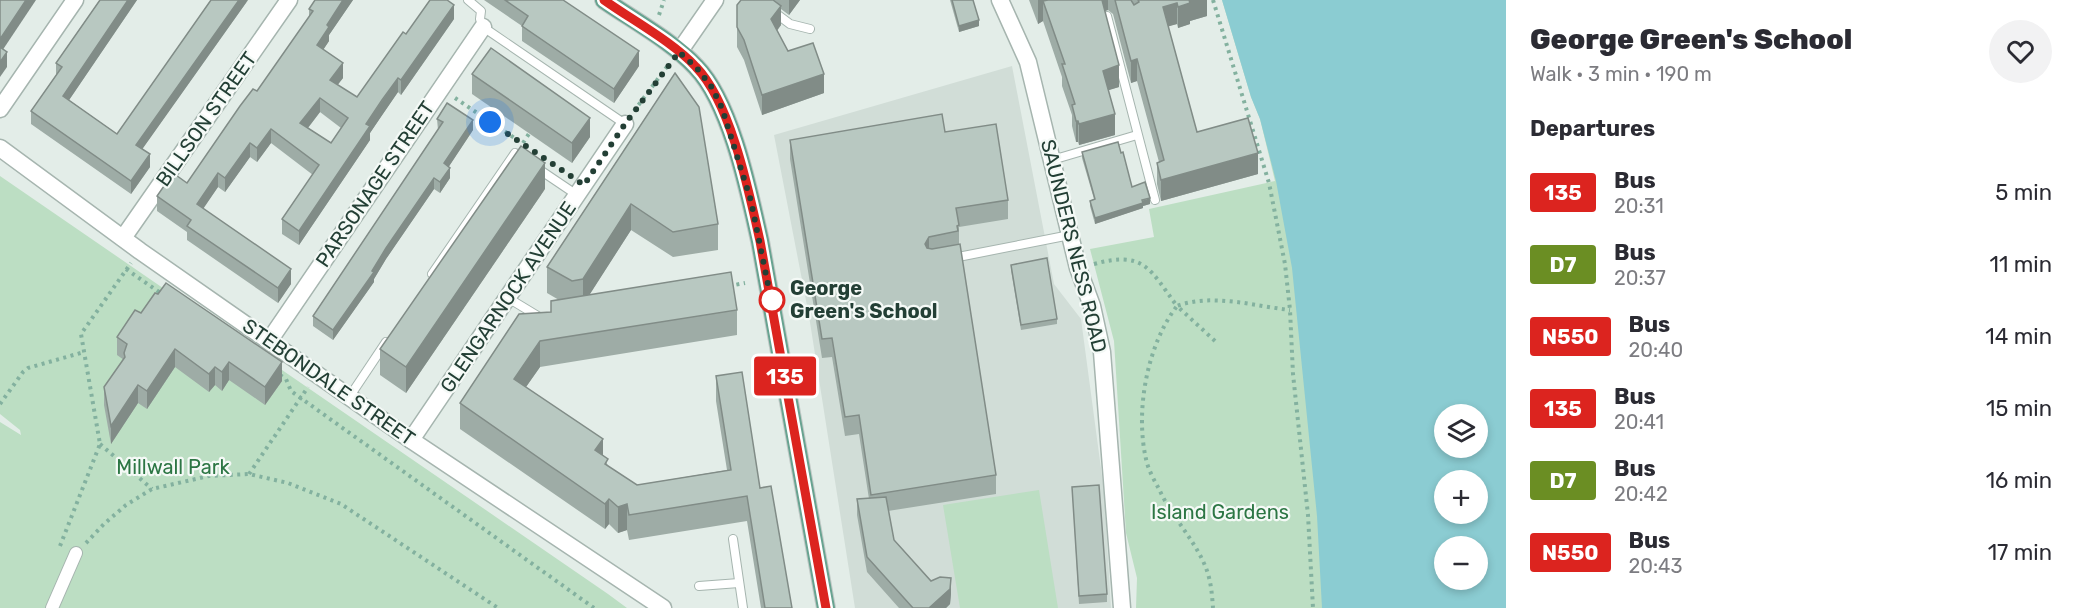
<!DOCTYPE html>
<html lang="en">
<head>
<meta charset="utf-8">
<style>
  body { margin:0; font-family:Rubik,sans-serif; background:#f2f2f3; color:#2b2b33; height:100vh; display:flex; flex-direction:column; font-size:22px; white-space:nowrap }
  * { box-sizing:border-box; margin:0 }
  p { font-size:20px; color:#7c7c81 }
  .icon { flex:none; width:33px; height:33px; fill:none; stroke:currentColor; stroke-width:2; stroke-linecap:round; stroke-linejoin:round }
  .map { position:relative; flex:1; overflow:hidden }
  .sheet { display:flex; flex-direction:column; background:#fff; width:570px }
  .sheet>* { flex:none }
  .badge { padding:0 12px; border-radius:4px; font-size:21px; line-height:39px }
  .tools { position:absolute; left:1434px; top:404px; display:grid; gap:12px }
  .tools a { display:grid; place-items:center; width:54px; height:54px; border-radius:50%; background:#fff; box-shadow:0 3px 9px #0003; font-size:30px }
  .you { position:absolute; width:30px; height:30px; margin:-15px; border:4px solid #fff; border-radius:50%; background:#1a73e8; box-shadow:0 0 0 9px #1a73e833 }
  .map>.badge { position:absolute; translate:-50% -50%; box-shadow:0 0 0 3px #fff }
  h2 { padding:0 24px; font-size:22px; line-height:54px }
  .round { display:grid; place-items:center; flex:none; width:63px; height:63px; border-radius:32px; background:#f2f2f3 }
  .summary { display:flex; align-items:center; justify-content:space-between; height:102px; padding:0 24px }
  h1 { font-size:28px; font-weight:800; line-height:45px }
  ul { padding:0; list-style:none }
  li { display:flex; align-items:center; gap:18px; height:72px; padding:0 24px }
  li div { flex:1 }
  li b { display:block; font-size:22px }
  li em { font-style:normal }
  li .badge { min-width:66px; font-weight:700; text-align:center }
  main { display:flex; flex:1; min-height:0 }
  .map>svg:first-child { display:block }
  .built { fill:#d1ddd7 }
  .green { fill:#bcdec3 }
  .water { fill:#8bccd2; fill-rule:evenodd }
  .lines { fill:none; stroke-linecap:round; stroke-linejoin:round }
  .service-casing { stroke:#a6b5af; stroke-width:10 }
  .pedestrian-casing { stroke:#a6b5af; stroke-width:14 }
  .minor-casing { stroke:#a6b5af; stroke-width:19 }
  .primary-casing { stroke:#c1c9c6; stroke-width:20 }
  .path { stroke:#83b19f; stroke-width:4; stroke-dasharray:3 4.5; stroke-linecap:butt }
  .service { stroke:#fff; stroke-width:8 }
  .pedestrian { stroke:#fff; stroke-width:12 }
  .minor { stroke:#fff; stroke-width:16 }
  .primary { stroke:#67a390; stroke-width:18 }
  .wall { fill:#9eaca6; fill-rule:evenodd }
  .shaded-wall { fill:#818c87 }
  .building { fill:#b8c8c1; stroke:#818c87; stroke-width:1.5; fill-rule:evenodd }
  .line-casing { stroke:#fff; stroke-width:14 }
  .line { stroke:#dc241f; stroke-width:9 }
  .walk { stroke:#233f35; stroke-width:6; stroke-dasharray:0 10.8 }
  .stop-dot { fill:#fff; stroke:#dc241f; stroke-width:3 }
  .labels { text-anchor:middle; stroke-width:4.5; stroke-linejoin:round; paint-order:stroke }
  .street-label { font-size:20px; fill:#233f35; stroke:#f4f9f6 }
  .stop-label { font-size:20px; font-weight:bold; fill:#233f35; stroke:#f4f9f6; text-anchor:start }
  .park-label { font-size:20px; fill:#2c7644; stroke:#f4f9f6 }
</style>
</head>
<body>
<main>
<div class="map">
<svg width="1506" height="608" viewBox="0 0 1506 608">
  <rect width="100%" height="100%" fill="#e3ede8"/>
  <!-- built -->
  <polygon class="built" points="1012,66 1054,284 1081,319 1104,491 1111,608 855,608 809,316 774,135"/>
  <!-- green -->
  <g class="green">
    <polygon points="1222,0 1294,0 1399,608 1136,608 1137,578 1126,533 1114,341 1090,249 1154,237 1149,209 1275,181 1260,119 1251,97"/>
    <polygon points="0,176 608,594 627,608 0,608 0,422 21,435 20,430 0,414"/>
    <polygon points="1039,490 1058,608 960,608 943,505"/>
  </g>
  <!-- water -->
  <path class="water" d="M1222 0H1506V608H1322L1317 516 1292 268 1276 181 1260 119 1251 97ZM1444 414H1478V447H1444ZM1444 480H1478V513H1444ZM1444 546H1478V579H1444Z"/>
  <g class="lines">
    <defs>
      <g id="service">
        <polyline points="468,0 481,11 480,19 483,27 625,124"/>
        <polyline points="758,0 790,24 810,29"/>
        <polyline points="1107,16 1155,200"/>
        <polyline points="1052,160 1137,135"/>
        <polyline points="537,168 577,195"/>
        <polyline points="953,258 1070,235"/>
        <polyline points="432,274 515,153 524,159"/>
        <polyline points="508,298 541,318"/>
        <polyline points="350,396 386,342"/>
        <polyline points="733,539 743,608"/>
        <polyline points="699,586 739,583"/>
      </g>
      <polyline id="pedestrian" points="52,608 76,553"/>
      <g id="minor">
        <polyline points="1000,0 1028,62 1078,268 1092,306 1102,352 1122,608"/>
        <polyline points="679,52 715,0"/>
        <polyline points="0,109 75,0"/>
        <polyline points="0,148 140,251 411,440 663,608"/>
        <polyline points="123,238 289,0"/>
        <polyline points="269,341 483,27"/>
        <polyline points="411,440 625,124"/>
      </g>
      <path id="primary" d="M604 0C633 20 673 42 696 67 731 103 749 192 760 241L826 608"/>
    </defs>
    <!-- service casing -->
    <use href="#service" class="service-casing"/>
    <!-- pedestrian casing -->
    <use href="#pedestrian" class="pedestrian-casing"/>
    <!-- minor casing -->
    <use href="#minor" class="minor-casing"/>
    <!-- primary casing -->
    <use href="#primary" class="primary-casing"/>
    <!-- path -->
    <g class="path">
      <polyline points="1213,0 1269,183 1285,264 1290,310 1293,374 1308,515 1313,608"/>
      <polyline points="659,15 664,0"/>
      <polyline points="455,98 516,139"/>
      <polyline points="634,111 669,64"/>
      <polyline points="523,143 532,129"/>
      <path d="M1094 264C1145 250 1150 270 1177 306 1147 345 1135 411 1146 459 1148 469 1154 480 1159 489 1171 516 1195 540 1206 568 1211 581 1212 594 1213 608"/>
      <polyline points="126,269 162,294"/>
      <polyline points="729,286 745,283"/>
      <path d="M1215 341 1177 306C1212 293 1254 306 1290 310"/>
      <polyline points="280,375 286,379 291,391 594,608"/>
      <polyline points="0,404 23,372 28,368 84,352"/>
      <polyline points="100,444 152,489"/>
      <polyline points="249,474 308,387"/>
      <polyline points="86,543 104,524 126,505 152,489 209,476 249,474 288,483 341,504 498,608"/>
      <polyline points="60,546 100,444 81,334 131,263"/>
    </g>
    <!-- service -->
    <use href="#service" class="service"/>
    <!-- pedestrian -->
    <use href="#pedestrian" class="pedestrian"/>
    <!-- minor -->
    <use href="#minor" class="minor"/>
    <!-- primary -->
    <use href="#primary" class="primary"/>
  </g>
  <!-- wall -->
  <g class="wall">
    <polygon points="100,0 137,0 69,100 117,134 248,0 142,149 150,167 131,194 31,124 31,111 56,75 56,63"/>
    <path d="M315 0H353L329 35V41L323 50 343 78 337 85 357 97 406 34 454 19 401 95 398 92 382 115 370 133V140L299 245 282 234V219L313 175 271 143 257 162 250 157 225 192 218 187 203 208 291 284 278 303 187 240V232L157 211V196L187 183 257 91 309 17V9ZM320 112 341 128 331 143 308 128Z"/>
    <polygon points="484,0 563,0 639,66 614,103 522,41 522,26"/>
    <polygon points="741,0 800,0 789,15 781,9 781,25 777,31 788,51 824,93 762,115 744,60 737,47 737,27"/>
    <polygon points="950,0 973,0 979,26 959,32"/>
    <polygon points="1029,0 1207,0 1207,16 1190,21 1190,24 1178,28 1177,24 1168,26 1197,132 1258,174 1161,201 1157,184 1157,163 1159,162 1137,81 1131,83 1113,14 1108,10 1105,11 1119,87 1108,90 1115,135 1079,145 1078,142 1076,142 1072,126 1072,115 1062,86 1062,77 1043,21 1038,24"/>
    <polygon points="675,73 718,224 718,250 673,257 631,230 589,295 737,310 737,335 540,367 526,387 603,455 608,466 637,485 727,470 716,401 716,376 760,488 792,608 761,608 747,521 629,540 627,530 618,533 609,524 605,529 460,429 460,403 551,312 551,301 559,300 547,293 547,267"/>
    <polygon points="472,74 590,137 572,163 472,94"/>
    <polygon points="437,119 473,130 449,166 450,178 440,193 434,189 386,259 374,279 374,282 333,340 313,326 313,316 438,130"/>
    <polygon points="790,140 1008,200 1008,219 959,227 959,244 996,475 996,494 888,511 894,540 931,581 951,594 950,604 946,608 899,608 867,572 857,515 857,499 869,499 859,434 845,436 832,357 822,358 790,159"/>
    <polygon points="1082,152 1132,187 1150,204 1143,206 1143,208 1095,224 1090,206 1090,201 1094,199 1082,158"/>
    <polygon points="545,189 406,393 380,375 380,349"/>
    <polygon points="1011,265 1057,319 1057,324 1021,330 1011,270"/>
    <polygon points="141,313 282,381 265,405 229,380 222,391 215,385 209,392 175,367 147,409 138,403 111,444 104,405 104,387 124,360 117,355 117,337"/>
    <polygon points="1072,487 1107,594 1107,602 1079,604"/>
  </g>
  <!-- shaded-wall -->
  <g class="shaded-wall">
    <polygon points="26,0 36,0 0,54 0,39"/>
    <polygon points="128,0 137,0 63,109 63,96"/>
    <polygon points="239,0 248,0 136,158 136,145"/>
    <polygon points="343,0 353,0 329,35 329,41 317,59 317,45 327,25"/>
    <polygon points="789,0 800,0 789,15"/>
    <polygon points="1038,0 1076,0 1043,1 1043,21 1038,24"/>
    <polygon points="1101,0 1108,0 1108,10 1102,12"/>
    <polygon points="1189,0 1207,0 1207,16 1190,21 1190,24 1178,28 1178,7"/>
    <polygon points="1177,3 1177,24 1163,28 1163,7"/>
    <polygon points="454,5 454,19 401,95 401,80"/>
    <polygon points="781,6 781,25 771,38 771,19"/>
    <polygon points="979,20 979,26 959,32 959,26"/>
    <polygon points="639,51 639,66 614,103 614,89"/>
    <polygon points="7,52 7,67 0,77 0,62"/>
    <polygon points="1137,59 1137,81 1131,83 1131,61"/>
    <polygon points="343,63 343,78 330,95 330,80"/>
    <polygon points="1119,65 1119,87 1103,92 1103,71"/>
    <polygon points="824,74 824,93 762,115 762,95"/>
    <polygon points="398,78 398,92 370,133 370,140 299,245 299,231 366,124"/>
    <polygon points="320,98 320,112 300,138 300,123"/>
    <polygon points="1115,114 1115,135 1079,145 1079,124"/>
    <polygon points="590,118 590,137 572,163 572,143"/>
    <polygon points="473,120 473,130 444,174 444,163"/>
    <rect x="1076" y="121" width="2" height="21"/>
    <polygon points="271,129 271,143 257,162 257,148"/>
    <polygon points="250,143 250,157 225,192 225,178"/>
    <polygon points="1258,153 1258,174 1161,201 1161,180"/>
    <polygon points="150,154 150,167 131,194 131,181"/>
    <polygon points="545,163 545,189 406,393 406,367"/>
    <polygon points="450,168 450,178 440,193 440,182"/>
    <polygon points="218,173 218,187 197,218 197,204"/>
    <polygon points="434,178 434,189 386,259 374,279 374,282 333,340 333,330 386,248"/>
    <polygon points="1150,198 1150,204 1143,206 1143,208 1095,224 1095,218"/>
    <polygon points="631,204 631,230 583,305 583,279"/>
    <polygon points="929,237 929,256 925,244"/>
    <polygon points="291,269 291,284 278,303 278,288"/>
    <polygon points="540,341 540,367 514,404 514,379"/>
    <polygon points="175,349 175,367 147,409 147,391"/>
    <polygon points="229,362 229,380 222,391 222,372"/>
    <polygon points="282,362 282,381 265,405 265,387"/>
    <polygon points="215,367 215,385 209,392 209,374"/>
    <polygon points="138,385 138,403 111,444 111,426"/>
    <polygon points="603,439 603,464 595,450"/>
    <polygon points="609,499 609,524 605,529 605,504"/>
    <polygon points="627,504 627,530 618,533 618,507"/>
    <polygon points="951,578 951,594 950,604 946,608 929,608"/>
  </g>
  <!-- building -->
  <g class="building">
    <polygon points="0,0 26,0 0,39"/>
    <polygon points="100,0 128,0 63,96 117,134 211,0 239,0 136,145 150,154 131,181 31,111 62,67 56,63"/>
    <path d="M315 0H343L327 25 329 27 317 45 343 63 330 80 357 97 403 32 406 34 430 0H447L454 5 401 80 398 78 382 100 366 124 370 126 299 231 282 219 319 165 271 129 257 148 250 143 225 178 218 173 197 204 291 269 278 288 187 226 191 220 157 196 173 173 187 183 240 106 253 89 257 91 313 11 309 9ZM320 98 348 118 331 143 300 123Z"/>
    <polygon points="505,0 563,0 639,51 614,89 522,26 528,16"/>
    <polygon points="741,0 773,0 781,6 771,19 788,51 813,43 824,74 762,95 744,40 737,27 737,5"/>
    <polygon points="952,0 973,0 979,20 959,26"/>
    <polygon points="1048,0 1102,0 1119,65 1103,71 1115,114 1079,124 1078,121 1076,121 1072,105 1075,104 1062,64 1065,64 1043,1"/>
    <polygon points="1115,0 1131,0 1134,5 1139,2 1138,0 1189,0 1190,3 1178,7 1177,3 1163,7 1197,132 1248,118 1258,153 1161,180 1157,163 1164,160 1137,59 1131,61"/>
    <polygon points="0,47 7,52 0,62"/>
    <polygon points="491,48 590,118 572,143 472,74"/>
    <polygon points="675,73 699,107 718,224 673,232 631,204 583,279 572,281 547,267"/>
    <polygon points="447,103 473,120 444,163 450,168 440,182 434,178 386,248 372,271 374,272 333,330 313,316 443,122 437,119"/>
    <polygon points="942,114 945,132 996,124 1008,200 956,208 959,225 957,226 958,231 929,237 925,244 927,248 932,249 960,244 996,475 871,495 859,415 845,417 832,338 822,339 790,140"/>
    <polygon points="1118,142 1121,153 1123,152 1132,187 1145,182 1150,198 1142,200 1143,203 1095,218 1090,201 1095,199 1082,152"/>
    <polygon points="521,146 545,163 406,367 380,349"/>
    <polygon points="1047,258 1057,319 1021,325 1011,265"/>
    <polygon points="731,272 737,310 540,341 514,379 603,439 595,450 608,459 605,464 637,485 731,470 716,376 742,372 760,488 771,486 792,608 765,608 747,496 629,515 627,504 618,507 609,499 605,504 460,403 519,314 551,312 551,301"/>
    <polygon points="166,283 282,362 265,387 229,362 222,372 215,367 209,374 175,349 147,391 138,385 111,426 104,387 125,357 124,353 127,344 117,337 135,310 141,313 155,293 158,294"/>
    <polygon points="1099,485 1107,594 1079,596 1072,487"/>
    <polygon points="886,497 894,540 931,581 940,577 951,578 950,589 929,608 913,608 867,557 857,499"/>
  </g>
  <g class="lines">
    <defs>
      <path id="line" d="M604 0C632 20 673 42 696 67 731 103 749 192 760 241L826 608"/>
    </defs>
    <!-- line casing -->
    <use href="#line" class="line-casing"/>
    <!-- line -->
    <use href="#line" class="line"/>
    <!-- walk -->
    <polyline class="walk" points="490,122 584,185 625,124 679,52 696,67 711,86 722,108 751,201 773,309 772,300"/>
  </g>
  <!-- markers -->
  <circle class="stop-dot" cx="772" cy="300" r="12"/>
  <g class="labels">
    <!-- street labels -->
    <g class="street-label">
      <text transform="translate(206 119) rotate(-55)" y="7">BILLSON STREET</text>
      <text transform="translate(375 184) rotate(-56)" y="7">PARSONAGE STREET</text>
      <text transform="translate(1074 246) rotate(76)" y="7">SAUNDERS NESS ROAD</text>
      <text transform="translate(508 297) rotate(-56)" y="7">GLENGARNOCK AVENUE</text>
      <text transform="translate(329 382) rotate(35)" y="7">STEBONDALE STREET</text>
    </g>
    <!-- stop labels -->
    <g class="stop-label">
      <text x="790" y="295">George<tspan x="790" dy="23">Green's School</tspan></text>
    </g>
    <!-- park labels -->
    <g class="park-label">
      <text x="173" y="474">Millwall Park</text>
      <text x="1220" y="519">Island Gardens</text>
    </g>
  </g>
</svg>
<div class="tools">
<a><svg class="icon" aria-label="layers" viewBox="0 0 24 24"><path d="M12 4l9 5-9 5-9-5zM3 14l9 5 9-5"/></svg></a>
<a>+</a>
<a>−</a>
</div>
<div class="you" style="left:490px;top:122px"></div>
<b class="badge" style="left:785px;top:376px;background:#dc241f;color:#fff">135</b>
</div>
<section class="sheet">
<div class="summary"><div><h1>George Green's School</h1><p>Walk · 3 min · 190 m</p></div><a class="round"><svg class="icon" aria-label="heart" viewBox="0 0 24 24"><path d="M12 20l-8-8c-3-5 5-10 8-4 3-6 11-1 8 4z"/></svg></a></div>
<h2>Departures</h2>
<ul>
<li><span class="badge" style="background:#dc241f;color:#fff">135</span><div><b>Bus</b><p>20:31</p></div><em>5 min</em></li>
<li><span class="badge" style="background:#6b8e23;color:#fff">D7</span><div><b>Bus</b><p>20:37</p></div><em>11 min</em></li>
<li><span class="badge" style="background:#dc241f;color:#fff">N550</span><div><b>Bus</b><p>20:40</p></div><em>14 min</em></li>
<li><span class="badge" style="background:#dc241f;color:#fff">135</span><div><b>Bus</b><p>20:41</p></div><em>15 min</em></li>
<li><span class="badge" style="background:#6b8e23;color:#fff">D7</span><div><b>Bus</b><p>20:42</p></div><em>16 min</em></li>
<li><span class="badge" style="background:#dc241f;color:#fff">N550</span><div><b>Bus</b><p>20:43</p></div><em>17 min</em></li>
</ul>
</section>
</main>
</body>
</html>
